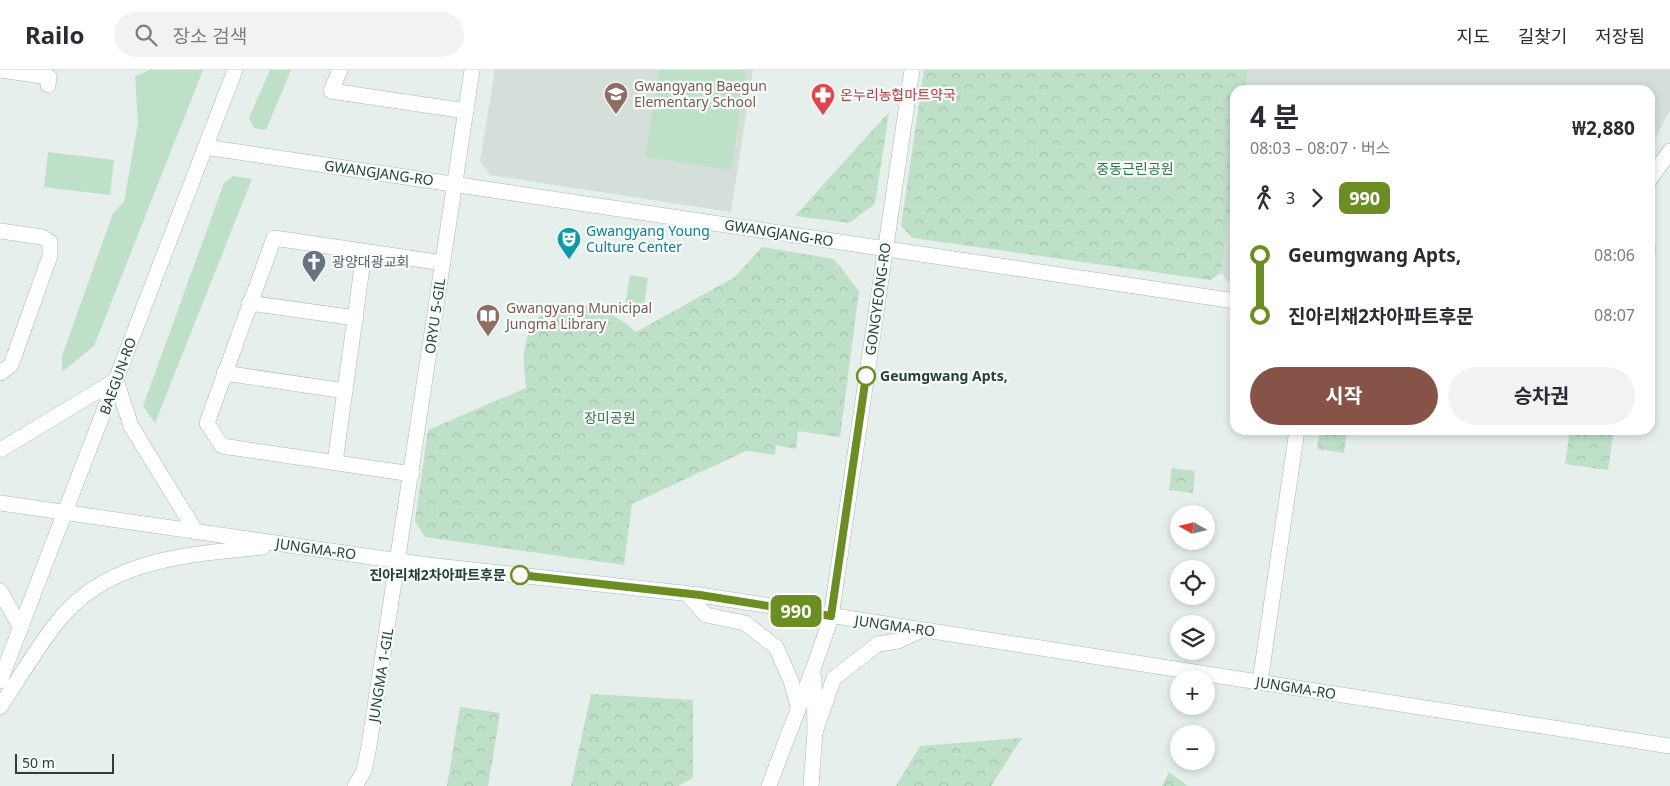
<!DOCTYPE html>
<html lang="ko">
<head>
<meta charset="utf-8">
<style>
  body { margin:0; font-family:"Noto Sans","Noto Sans KR",sans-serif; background:#f2f2f3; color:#2b2b33; height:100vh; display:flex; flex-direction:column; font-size:19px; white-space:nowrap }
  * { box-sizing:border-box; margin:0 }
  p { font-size:16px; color:#7c7c81 }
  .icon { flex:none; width:28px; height:28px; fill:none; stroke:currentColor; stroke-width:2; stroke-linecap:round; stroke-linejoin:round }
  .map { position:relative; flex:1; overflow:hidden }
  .details { position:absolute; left:1230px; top:15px; width:425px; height:350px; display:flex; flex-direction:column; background:#fff; border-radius:15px; box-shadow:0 2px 8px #0003 }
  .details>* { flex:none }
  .badge { padding:0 10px; border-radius:8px; font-size:18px; line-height:32px }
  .needle { width:32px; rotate:278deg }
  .controls { position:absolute; left:1170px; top:435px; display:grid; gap:10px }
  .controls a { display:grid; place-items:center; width:45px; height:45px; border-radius:50%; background:#fff; box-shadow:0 2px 8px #0003; font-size:25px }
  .scale { position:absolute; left:15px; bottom:12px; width:99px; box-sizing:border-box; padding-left:5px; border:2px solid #24423a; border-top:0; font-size:14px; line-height:18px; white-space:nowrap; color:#24423a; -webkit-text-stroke:4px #f7fbf9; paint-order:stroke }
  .map>.badge { position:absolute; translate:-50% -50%; box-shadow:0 0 0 2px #fff }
  .legs { display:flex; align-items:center; gap:8px; height:55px; padding:0 20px; font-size:16px }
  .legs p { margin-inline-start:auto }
  .overview { display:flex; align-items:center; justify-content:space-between; height:85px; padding:0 20px }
  h1 { font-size:28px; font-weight:700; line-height:38px }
  .cta { display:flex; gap:10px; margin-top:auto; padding:10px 20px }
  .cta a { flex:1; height:58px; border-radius:30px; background:#855347; color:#fff; font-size:20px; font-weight:700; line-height:58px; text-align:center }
  .cta a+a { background:#f2f2f3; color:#2b2b33 }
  ul { padding:0 20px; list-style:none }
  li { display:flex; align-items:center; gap:18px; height:60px; font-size:19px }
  li i { display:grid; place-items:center; width:8px; height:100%; margin:0 6px; background:currentColor }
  li i::after { content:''; width:12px; height:12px; margin:-6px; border:4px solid; border-radius:50%; background:#fff }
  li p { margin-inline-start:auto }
  li:first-child i { background:linear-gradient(#0000 50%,currentColor 0) }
  li:last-child i { background:linear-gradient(currentColor 50%,#0000 0) }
  header { display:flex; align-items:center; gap:30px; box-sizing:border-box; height:70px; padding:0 25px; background:#fff; border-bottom:1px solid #e1e1e2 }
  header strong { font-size:24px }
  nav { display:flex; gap:28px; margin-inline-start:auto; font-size:18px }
  .search { width:350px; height:45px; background:#f2f2f3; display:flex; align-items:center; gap:12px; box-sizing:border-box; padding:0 18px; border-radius:28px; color:#7c7c81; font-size:19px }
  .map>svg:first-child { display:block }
  .built { fill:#d4dfda }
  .green { fill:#bfe0c8 }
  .forest { fill:url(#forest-crowns) }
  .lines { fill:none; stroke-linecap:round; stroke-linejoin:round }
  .minor-casing { stroke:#a8b8b2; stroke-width:16 }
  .tertiary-casing { stroke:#a8b8b2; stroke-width:16 }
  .secondary-casing { stroke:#a4bbb3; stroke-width:16 }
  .minor { stroke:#fff; stroke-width:15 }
  .tertiary { stroke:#fff; stroke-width:15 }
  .secondary { stroke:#fff; stroke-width:15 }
  .line-1-casing { stroke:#fff; stroke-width:11 }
  .line-1 { stroke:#6b8e23; stroke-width:8 }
  .stop-1-dot { fill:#fff; stroke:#6b8e23; stroke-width:2.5 }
  .labels { text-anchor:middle; stroke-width:4.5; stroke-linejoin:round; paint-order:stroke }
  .education-label { font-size:14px; fill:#785e54; stroke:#f7fbf9; text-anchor:start }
  .health-label { font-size:14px; fill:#be3a42; stroke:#f7fbf9; text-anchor:start }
  .park-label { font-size:14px; fill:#2d7a4b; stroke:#f7fbf9 }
  .street-label { font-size:14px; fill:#24423a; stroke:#f7fbf9 }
  .culture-label { font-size:14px; fill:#0d838f; stroke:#f7fbf9; text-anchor:start }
  .worship-label { font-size:14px; fill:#5b616d; stroke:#f7fbf9; text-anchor:start }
  .stop-label { font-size:14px; font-weight:bold; fill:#24423a; stroke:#f7fbf9; text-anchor:start }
</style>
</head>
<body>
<header>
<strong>Railo</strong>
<div class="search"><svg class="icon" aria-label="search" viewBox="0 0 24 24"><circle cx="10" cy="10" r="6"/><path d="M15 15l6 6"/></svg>장소 검색</div>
<nav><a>지도</a><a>길찾기</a><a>저장됨</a></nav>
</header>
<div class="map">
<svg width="1670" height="716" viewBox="0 0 1670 716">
  <defs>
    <pattern id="forest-crowns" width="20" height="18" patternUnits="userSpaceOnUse" patternTransform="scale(1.25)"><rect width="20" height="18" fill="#bfe0c8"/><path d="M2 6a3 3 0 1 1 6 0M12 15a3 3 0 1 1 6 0" fill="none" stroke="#a4c1ad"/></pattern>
  </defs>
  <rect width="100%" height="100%" fill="#e6efeb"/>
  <!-- built -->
  <g class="built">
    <polygon points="495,0 753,0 731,142 490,105 480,91"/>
    <polygon points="1248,0 1670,0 1670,40 1650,78 1650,20 1245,20"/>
    <polygon points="1235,98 1235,214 1229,213 1221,203"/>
  </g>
  <!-- green -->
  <g class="green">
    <polygon points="150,0 203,0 94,276 62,302 62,286 113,143 124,132 138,53 135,6"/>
    <polygon points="270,0 291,0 266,60 254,58 249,48"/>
    <polygon points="659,0 746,0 731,100 645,87"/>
    <polygon points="48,82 114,90 110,125 44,117"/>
    <polygon points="233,106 252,109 155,353 143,336 224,113"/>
    <polygon points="630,205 648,208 643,243 624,241"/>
  </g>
  <!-- forest -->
  <g class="forest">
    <polygon points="924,0 1248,0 1245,20 1235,20 1235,98 1221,203 1210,210 913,168 901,156"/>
    <polygon points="889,42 875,134 849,153 795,146"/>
    <polygon points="1650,172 1656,177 1650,225"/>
    <path d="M762 177 834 189 859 221 840 367 798 361 796 379 776 375 775 385 746 381 632 434 624 495 425 467 415 451 428 360 526 318C525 305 522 289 525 276 539 213 600 230 636 262L735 207Z"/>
    <polygon points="1320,360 1347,360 1344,383 1317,379"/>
    <polygon points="1570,360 1614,360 1608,400 1565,394"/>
    <polygon points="1172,398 1195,401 1193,423 1169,420"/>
    <polygon points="591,624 693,630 693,708 678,716 571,716"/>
    <polygon points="460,637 500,643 488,716 447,716"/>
    <polygon points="1022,668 991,716 896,716 920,676"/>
    <polygon points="1169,702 1188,716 1162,716"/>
  </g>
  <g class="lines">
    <defs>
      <g id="minor">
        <polyline points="0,0 49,7 48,15"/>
        <polyline points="340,0 331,21 466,41"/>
        <polyline points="0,161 42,167 50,172 50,186 11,295 0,303"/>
        <polyline points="249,233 356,248"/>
        <polyline points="224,303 345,321"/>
        <polyline points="335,392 364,183"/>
        <polyline points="412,404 222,376 207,353 274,168 443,193"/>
        <polyline points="1260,612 1297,360"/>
        <polyline points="355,716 364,701 369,676 472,0"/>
      </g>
      <g id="tertiary">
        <polyline points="205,77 1235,231"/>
        <polyline points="1650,109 1670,81"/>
        <path d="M769 716C790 659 813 604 831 547L912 0"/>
        <polyline points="811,716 815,662 814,608"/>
      </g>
      <g id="secondary">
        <polyline points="116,310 131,356 196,462"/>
        <polyline points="0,380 116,310"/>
        <polyline points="0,433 427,495 700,525 1670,676"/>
        <polyline points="0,521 21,558"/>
        <polyline points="687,524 706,545 745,553 776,577 791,611 798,636"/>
        <polyline points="0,611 235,0"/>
        <path d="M0 637C18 610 35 581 55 555 105 488 187 485 263 477"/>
        <polyline points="815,662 834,608 878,574 898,571 922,560"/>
      </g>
    </defs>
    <!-- minor casing -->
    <use href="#minor" class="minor-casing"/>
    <!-- tertiary casing -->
    <use href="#tertiary" class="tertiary-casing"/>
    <!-- secondary casing -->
    <use href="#secondary" class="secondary-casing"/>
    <!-- minor -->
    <use href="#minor" class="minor"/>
    <!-- tertiary -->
    <use href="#tertiary" class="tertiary"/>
    <!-- secondary -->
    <use href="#secondary" class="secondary"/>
  </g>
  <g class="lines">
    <defs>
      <polyline id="line-1" points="520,505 700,525 831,546 866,306"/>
    </defs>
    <!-- line-1 casing -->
    <use href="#line-1" class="line-1-casing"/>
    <!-- line-1 -->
    <use href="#line-1" class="line-1"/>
  </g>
  <!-- icons -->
  <defs>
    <symbol id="school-pin" viewBox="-11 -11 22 30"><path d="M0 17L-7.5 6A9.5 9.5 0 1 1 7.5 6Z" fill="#8d6e63" stroke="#f7fbf9"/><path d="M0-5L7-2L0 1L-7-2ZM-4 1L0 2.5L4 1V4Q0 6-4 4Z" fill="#fff"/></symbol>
    <symbol id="pharmacy-pin" viewBox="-11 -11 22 30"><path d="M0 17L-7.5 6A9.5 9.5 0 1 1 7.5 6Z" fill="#e0444e" stroke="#f7fbf9"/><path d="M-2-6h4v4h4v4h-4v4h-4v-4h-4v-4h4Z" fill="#fff"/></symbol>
    <symbol id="theatre-pin" viewBox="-11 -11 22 30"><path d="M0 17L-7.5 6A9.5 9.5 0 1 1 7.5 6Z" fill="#0f9aa8" stroke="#f7fbf9"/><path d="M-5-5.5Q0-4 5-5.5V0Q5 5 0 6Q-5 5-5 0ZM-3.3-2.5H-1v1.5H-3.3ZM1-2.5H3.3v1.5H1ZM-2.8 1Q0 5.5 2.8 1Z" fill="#fff"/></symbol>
    <symbol id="church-pin" viewBox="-11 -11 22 30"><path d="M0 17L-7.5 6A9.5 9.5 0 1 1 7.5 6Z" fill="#6b7280" stroke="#f7fbf9"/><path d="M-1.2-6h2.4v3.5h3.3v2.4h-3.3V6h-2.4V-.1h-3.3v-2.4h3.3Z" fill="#fff"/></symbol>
    <symbol id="library-pin" viewBox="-11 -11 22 30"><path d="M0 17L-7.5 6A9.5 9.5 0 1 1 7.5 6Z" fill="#8d6e63" stroke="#f7fbf9"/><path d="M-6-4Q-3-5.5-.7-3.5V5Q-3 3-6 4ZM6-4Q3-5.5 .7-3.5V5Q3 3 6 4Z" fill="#fff"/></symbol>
  </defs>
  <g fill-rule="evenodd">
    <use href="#school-pin" x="602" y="10" width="28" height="38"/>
    <use href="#pharmacy-pin" x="809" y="11" width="28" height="38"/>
    <use href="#theatre-pin" x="555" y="155" width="28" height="38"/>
    <use href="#church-pin" x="300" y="178" width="28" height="38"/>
    <use href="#library-pin" x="474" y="232" width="28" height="38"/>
  </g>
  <!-- markers -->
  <g class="stop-1-dot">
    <circle cx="866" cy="306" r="9"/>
    <circle cx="520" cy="505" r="9"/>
  </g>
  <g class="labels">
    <!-- education labels -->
    <g class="education-label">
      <text x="634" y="21">Gwangyang Baegun<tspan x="634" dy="16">Elementary School</tspan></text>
      <text x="506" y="243">Gwangyang Municipal<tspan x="506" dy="16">Jungma Library</tspan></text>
    </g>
    <!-- health labels -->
    <g class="health-label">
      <text x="840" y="30">온누리농협마트약국</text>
    </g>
    <!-- park labels -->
    <g class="park-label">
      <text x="1135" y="104">중동근린공원</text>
      <text x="610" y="353">장미공원</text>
    </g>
    <!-- street labels -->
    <g class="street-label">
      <text transform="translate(379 103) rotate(8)" y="5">GWANGJANG-RO</text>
      <text transform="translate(779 163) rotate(9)" y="5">GWANGJANG-RO</text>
      <text transform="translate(878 229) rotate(-82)" y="5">GONGYEONG-RO</text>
      <text transform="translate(435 246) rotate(-82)" y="5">ORYU 5-GIL</text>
      <text transform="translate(118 306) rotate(-70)" y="5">BAEGUN-RO</text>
      <text transform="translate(316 479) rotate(8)" y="5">JUNGMA-RO</text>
      <text transform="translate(895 556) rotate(8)" y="5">JUNGMA-RO</text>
      <text transform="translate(381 605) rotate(-81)" y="5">JUNGMA 1-GIL</text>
      <text transform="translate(1296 618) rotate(9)" y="5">JUNGMA-RO</text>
    </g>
    <!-- culture labels -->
    <g class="culture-label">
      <text x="586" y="166">Gwangyang Young<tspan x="586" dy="16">Culture Center</tspan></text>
    </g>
    <!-- worship labels -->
    <g class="worship-label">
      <text x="332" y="197">광양대광교회</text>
    </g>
    <!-- stop labels -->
    <g class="stop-label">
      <text x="880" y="311">Geumgwang Apts,</text>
      <text x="506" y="510" text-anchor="end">진아리채2차아파트후문</text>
    </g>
  </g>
</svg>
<div class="controls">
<a><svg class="needle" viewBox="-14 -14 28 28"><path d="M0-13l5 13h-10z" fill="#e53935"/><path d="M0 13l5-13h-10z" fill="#7c7c81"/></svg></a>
<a><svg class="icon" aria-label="locate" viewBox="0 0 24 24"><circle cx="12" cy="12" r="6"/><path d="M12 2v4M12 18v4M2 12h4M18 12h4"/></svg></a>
<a><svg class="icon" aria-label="layers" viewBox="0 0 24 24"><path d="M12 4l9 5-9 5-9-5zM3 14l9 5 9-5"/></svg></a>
<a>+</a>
<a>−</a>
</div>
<div class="scale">50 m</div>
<b class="badge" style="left:796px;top:541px;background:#6b8e23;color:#fff">990</b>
<section class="details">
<div class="overview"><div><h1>4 분</h1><p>08:03 – 08:07 · 버스</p></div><b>₩2,880</b></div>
<div class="legs"><svg class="icon" aria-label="walk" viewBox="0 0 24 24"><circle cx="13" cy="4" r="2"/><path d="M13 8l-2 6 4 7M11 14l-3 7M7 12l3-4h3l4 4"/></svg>3<svg class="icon" aria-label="forward" viewBox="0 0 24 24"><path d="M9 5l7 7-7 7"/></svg><b class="badge" style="background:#6b8e23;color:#fff">990</b></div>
<ul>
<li><i style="color:#6b8e23"></i><b>Geumgwang Apts,</b><p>08:06</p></li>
<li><i style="color:#6b8e23"></i><b>진아리채2차아파트후문</b><p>08:07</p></li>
</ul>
<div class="cta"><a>시작</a><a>승차권</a></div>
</section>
</div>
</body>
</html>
